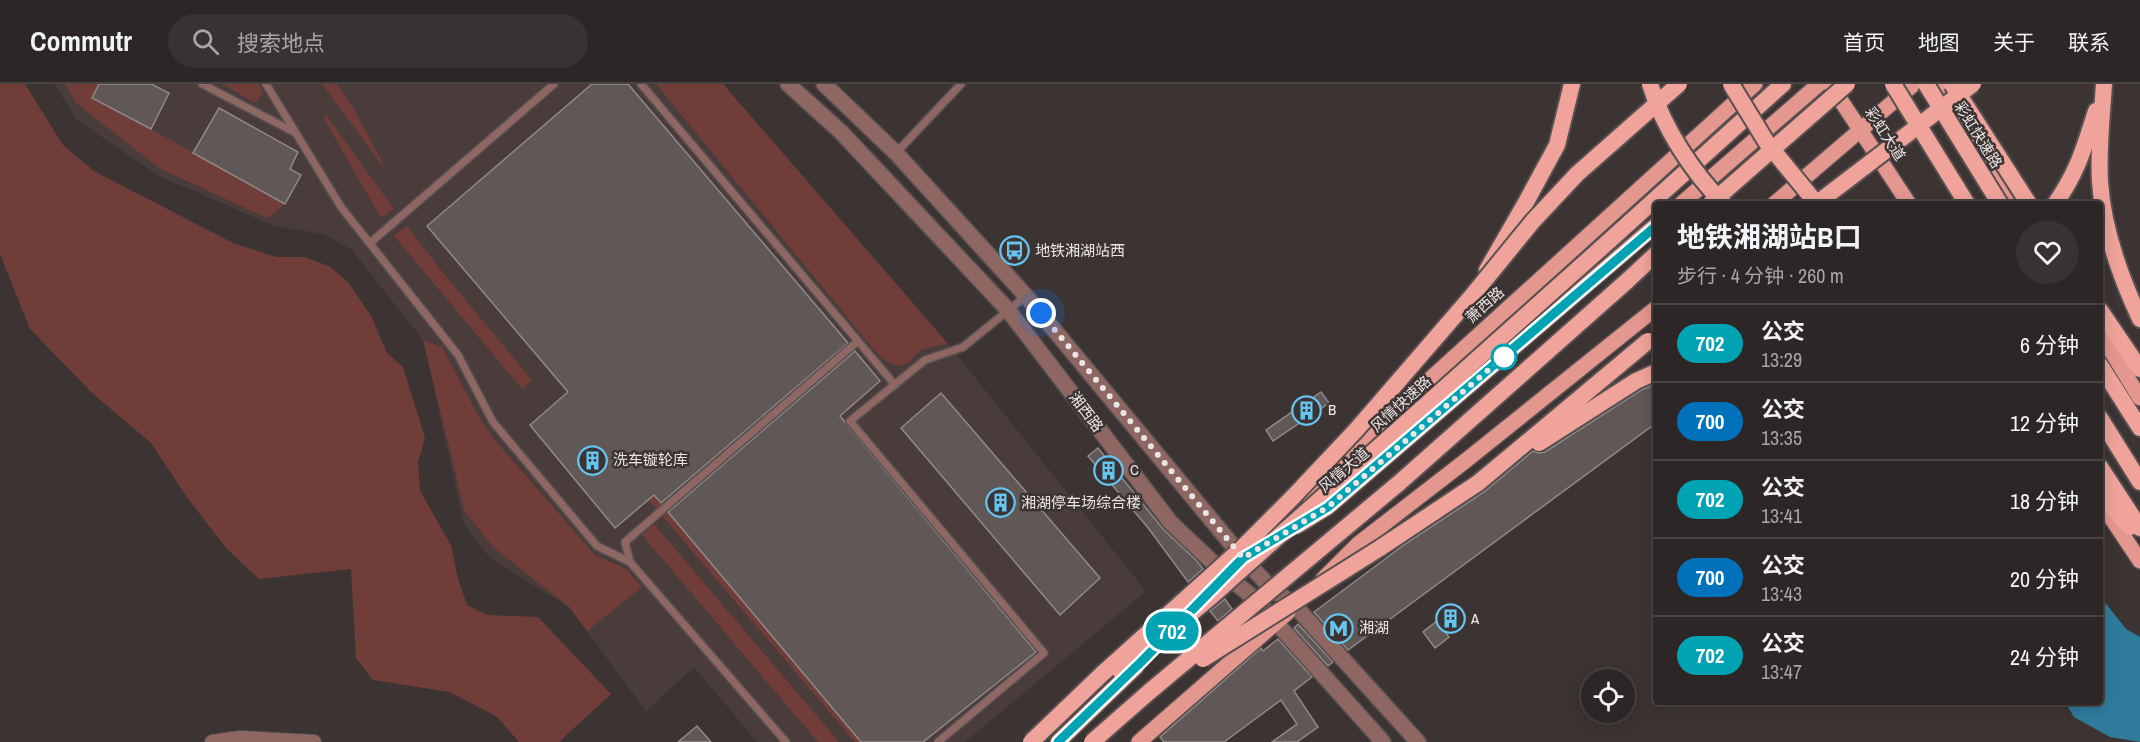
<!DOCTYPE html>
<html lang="zh">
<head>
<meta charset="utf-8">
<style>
  body { margin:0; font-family:"Archivo Narrow","Noto Sans SC",sans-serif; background:#383332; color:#f1f3f6; height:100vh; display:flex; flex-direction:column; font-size:22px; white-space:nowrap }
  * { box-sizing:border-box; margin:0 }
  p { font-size:20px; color:#a6a5a7 }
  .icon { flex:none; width:33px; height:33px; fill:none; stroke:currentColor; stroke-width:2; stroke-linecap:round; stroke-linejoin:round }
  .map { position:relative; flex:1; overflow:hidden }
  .details { position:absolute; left:1653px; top:117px; width:450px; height:504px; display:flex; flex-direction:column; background:#2c2726; border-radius:6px; box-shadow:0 3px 15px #0003,0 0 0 2px #484443 }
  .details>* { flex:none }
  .badge { padding:0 12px; border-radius:20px; font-size:21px; line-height:39px }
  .buttons { position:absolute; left:1581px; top:585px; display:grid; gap:12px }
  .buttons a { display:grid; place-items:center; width:54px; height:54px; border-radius:50%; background:#2c2726; box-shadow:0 3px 15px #0003,0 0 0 2px #484443; font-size:30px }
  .you { position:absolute; width:30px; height:30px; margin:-15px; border:4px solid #fff; border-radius:50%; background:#1a73e8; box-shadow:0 0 0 9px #1a73e833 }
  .map>.badge { position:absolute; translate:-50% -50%; box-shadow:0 0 0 3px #fff }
  .round { display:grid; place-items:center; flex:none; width:63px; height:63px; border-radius:32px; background:#383332 }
  .head { display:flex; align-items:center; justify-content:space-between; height:102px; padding:0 24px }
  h1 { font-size:28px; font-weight:700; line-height:45px }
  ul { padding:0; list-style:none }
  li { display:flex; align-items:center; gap:18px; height:78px; padding:0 24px; border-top:2px solid #484443 }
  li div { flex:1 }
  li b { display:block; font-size:22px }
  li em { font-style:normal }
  li .badge { min-width:66px; font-weight:700; text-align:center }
  header { display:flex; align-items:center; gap:36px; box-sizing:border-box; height:84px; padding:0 30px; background:#2c2726; border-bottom:2px solid #484443 }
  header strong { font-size:28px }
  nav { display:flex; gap:33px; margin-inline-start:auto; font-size:21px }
  .search { width:420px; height:54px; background:#383332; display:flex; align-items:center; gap:15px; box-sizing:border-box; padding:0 21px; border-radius:33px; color:#a6a5a7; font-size:22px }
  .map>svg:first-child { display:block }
  .built { fill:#4a3c3a }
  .green { fill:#703d38 }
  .water { fill:#2f7b9b }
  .building { fill:#5f5857; stroke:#918988; stroke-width:1.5 }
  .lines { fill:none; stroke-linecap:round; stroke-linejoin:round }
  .service-casing { stroke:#575050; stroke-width:10 }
  .minor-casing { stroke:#575050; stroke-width:16 }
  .tertiary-casing { stroke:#575050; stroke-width:18 }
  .primary-casing { stroke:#575050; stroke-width:18 }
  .trunk-casing { stroke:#575050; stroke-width:20 }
  .service { stroke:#8e6763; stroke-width:7 }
  .minor { stroke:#8e6763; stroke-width:14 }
  .tertiary { stroke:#8e6763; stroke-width:15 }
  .primary { stroke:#e4978f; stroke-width:15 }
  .trunk { stroke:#efa39b; stroke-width:16 }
  .trunk-bridge-casing { stroke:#575050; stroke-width:20; stroke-linecap:butt }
  .trunk-bridge { stroke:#efa39b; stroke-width:16 }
  .line-casing { stroke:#fff; stroke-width:14 }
  .line { stroke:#00a3b4; stroke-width:9 }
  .walk { stroke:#ebe6e6; stroke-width:6; stroke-dasharray:0 10.8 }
  .stop-dot { fill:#fff; stroke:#00a3b4; stroke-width:3 }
  .labels { text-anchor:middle; stroke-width:5; stroke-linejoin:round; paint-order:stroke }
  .street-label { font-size:15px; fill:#ebe6e6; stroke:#3b3433 }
  .poi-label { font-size:15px; fill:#ebe6e6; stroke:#3b3433; text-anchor:start }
</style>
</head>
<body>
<header>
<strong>Commutr</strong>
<div class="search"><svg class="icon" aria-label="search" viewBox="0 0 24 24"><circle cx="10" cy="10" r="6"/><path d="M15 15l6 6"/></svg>搜索地点</div>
<nav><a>首页</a><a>地图</a><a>关于</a><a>联系</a></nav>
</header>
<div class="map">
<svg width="2140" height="658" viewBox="0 0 2140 658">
  <rect width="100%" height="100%" fill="#3b3433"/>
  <!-- built -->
  <polygon class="built" points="54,0 723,0 937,246 1146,507 965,658 757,658 694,583 646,627 569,523 490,474 464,440 423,256 351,165 323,150 274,142 159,92 77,36"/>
  <!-- green -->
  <g class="green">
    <polygon points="0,0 25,0 63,61 94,87 233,159 276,173 304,173 329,182 348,198 371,232 387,269 403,283 425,354 418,378 420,407 451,461 458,495 467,521 487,531 538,533 611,610 559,658 519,658 496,632 449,608 373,596 356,574 351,485 259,495 226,464 186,412 151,359 92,309 30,245 0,170"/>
    <polygon points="65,0 99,0 151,45 285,120 267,134 159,84 76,19"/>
    <polygon points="222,0 259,0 263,10 255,19"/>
    <polygon points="322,0 337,0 354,25 389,91"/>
    <polygon points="656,0 723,0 948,260 922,265 908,279 898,282 887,278 874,266"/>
    <polygon points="326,31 394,125 381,134 323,33"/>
    <polygon points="407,142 440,185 532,296 522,305 394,152"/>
    <polygon points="423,256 442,263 476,327 493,354 595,471 626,485 642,503 587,547 569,523 493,463 465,428"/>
    <polygon points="653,410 861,658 855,658 648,415"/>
    <polygon points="654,440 839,658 818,658 642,451"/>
  </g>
  <!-- water -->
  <polygon class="water" points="2100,512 2126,545 2140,553 2140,658 2110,653 2074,633 2065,618 2100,618"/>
  <!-- building -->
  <g class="building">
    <polygon points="99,0 151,0 169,9 151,45 92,14"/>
    <polygon points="592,0 628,0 848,259 661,419 654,411 615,444 530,341 568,308 427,142"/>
    <polygon points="219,24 298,68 290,85 301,91 285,120 193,69"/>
    <polygon points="855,267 880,297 840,332 1036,568 923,658 861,658 668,428"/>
    <polygon points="1656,300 1656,339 1348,566 1314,528 1405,460 1484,408 1533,367 1539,369 1545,368 1641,306"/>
    <polygon points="1321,308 1329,319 1273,357 1266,346"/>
    <polygon points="941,309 1100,494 1060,531 901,344"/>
    <polygon points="1098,364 1163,445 1196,476 1203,485 1188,498 1149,445 1088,372"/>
    <polygon points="1225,515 1232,525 1218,537 1210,527"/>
    <polygon points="1437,537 1449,553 1435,564 1423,548"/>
    <polygon points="1298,540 1333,578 1328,582 1294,544"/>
    <polygon points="1278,555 1312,593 1294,607 1318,643 1297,658 1272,658 1297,640 1281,616 1224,658 1164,658 1160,653 1261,564 1263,567"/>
    <polygon points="697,642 711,658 678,658"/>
  </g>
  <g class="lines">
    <defs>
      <g id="service">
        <polyline points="202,0 294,48"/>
        <polyline points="266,0 341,123 458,271 493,338 597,462 630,478 786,658"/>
        <polyline points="641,0 895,301"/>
        <polyline points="896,69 961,0"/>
        <polyline points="370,159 554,0"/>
        <polyline points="630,478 625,458 857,258"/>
        <polyline points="938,658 1044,569 850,337 925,276 963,263 1026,212"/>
      </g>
      <polyline id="minor" points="212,658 240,654 314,658"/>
      <g id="tertiary">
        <polyline points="788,0 841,48 1008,226 1171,439 1227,492 1254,514 1383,658"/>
        <polyline points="824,0 896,69 1026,212 1243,474 1269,502 1295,522 1418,658"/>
      </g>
      <g id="primary">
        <polyline points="1830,0 1909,120"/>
        <polyline points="1942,0 2018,120"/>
        <polyline points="1681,120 1819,0"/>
        <polyline points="1774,120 1914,0"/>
        <polyline points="2100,249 2140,314"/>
        <polyline points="1306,410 1330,386 1755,0"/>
        <polyline points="2102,420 2140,477"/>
        <polyline points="1297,442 1328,423 1656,141"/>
        <polyline points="1323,495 1358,460 1464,378 1656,224"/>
        <polyline points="1058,658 1136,583"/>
        <polyline points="1139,658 1288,528"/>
      </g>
      <g id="trunk">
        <path d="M2104 0C2102 32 2098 66 2100 98 2103 145 2120 192 2140 235"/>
        <path d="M2055 120C2078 87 2084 64 2096 27"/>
        <polyline points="1599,166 1783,0"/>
        <polyline points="1487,186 1525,120 1557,61 1572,0"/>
        <polyline points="1627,197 1656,170"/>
        <polyline points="2100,226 2140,285"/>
        <polyline points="2100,281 2140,344"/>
        <polyline points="2100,334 2140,398"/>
        <polyline points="2100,383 2140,444"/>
        <polyline points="2100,410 2130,443"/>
      </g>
    </defs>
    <!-- service casing -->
    <use href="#service" class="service-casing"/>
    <!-- minor casing -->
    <use href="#minor" class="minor-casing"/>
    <!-- tertiary casing -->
    <use href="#tertiary" class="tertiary-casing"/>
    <!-- primary casing -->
    <use href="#primary" class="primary-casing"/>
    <!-- trunk casing -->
    <use href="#trunk" class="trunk-casing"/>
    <!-- service -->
    <use href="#service" class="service"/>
    <!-- minor -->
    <use href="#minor" class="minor"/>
    <!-- tertiary -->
    <use href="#tertiary" class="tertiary"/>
    <!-- primary -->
    <use href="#primary" class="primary"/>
    <!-- trunk -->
    <use href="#trunk" class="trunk"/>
    <defs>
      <g id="trunk-bridge">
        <path d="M1650 0C1663 43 1692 88 1724 120"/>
        <polyline points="1731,0 1767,59 1817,120"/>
        <polyline points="1893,0 1967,120"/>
        <polyline points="1926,0 2000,120"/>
        <polyline points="1952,0 2029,120"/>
        <polyline points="1710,120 1847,0"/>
        <polyline points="1816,120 1973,0"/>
        <polyline points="1539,359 1636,297 1656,288"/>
        <polyline points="1203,575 1380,464 1478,399 1648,257"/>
        <polyline points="1121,588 1213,511 1599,166"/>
        <polyline points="1031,658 1102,590 1241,465 1292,414 1357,345 1471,213 1533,137 1577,90 1679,0"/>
        <polyline points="1092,658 1149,608 1399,399 1627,197"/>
      </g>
    </defs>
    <!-- trunk-bridge casing -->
    <use href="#trunk-bridge" class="trunk-bridge-casing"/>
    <!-- trunk-bridge -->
    <use href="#trunk-bridge" class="trunk-bridge"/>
  </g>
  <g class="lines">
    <defs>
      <polyline id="line" points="1058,658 1141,578 1243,474 1328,423 1656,142"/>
    </defs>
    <!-- line casing -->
    <use href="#line" class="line-casing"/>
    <!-- line -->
    <use href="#line" class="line"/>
    <!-- walk -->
    <polyline class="walk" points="1041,229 1243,474 1328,423 1506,271 1504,273"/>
  </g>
  <!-- icons -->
  <defs>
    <symbol id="bus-ring" viewBox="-11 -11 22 22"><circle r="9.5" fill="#3b3433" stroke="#66c4ef" stroke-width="1.5"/><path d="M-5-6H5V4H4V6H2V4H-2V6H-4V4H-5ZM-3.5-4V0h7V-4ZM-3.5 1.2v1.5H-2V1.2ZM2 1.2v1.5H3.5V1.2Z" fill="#66c4ef"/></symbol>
    <symbol id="building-ring" viewBox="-11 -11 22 22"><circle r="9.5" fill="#3b3433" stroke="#66c4ef" stroke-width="1.5"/><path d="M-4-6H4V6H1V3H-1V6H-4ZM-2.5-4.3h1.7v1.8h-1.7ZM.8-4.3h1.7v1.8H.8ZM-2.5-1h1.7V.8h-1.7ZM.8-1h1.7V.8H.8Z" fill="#66c4ef"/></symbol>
    <symbol id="metro-ring" viewBox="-11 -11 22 22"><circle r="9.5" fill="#3b3433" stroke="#66c4ef" stroke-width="1.5"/><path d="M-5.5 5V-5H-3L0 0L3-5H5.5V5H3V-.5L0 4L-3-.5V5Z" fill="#66c4ef"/></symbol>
  </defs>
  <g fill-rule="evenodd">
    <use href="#bus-ring" x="998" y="150" width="33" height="33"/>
    <use href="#building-ring" x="1290" y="310" width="33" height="33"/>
    <use href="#building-ring" x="576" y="360" width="33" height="33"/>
    <use href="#building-ring" x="1092" y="370" width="33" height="33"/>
    <use href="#building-ring" x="984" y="402" width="33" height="33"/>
    <use href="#building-ring" x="1434" y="518" width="33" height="33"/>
    <use href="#metro-ring" x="1322" y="528" width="33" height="33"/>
  </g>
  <!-- markers -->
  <circle class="stop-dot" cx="1504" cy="273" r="12"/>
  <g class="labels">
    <!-- street labels -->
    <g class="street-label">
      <text transform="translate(1885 50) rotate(57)" y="5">彩虹大道</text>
      <text transform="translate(1978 51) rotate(58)" y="5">彩虹快速路</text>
      <text transform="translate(1485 221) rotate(-42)" y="5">萧西路</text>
      <text transform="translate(1401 320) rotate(-42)" y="5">风情快速路</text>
      <text transform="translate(1086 328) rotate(53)" y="5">湘西路</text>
      <text transform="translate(1344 386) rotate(-40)" y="5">风情大道</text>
    </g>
    <!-- poi labels -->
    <g class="poi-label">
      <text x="1035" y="172">地铁湘湖站西</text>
      <text x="1328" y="331">B</text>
      <text x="613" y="381">洗车镟轮库</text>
      <text x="1130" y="391">C</text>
      <text x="1021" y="424">湘湖停车场综合楼</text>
      <text x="1471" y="540">A</text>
      <text x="1359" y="549">湘湖</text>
    </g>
  </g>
</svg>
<div class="buttons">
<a><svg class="icon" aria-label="locate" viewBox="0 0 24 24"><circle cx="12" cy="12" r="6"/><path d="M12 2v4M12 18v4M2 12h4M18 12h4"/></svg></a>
</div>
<div class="you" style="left:1041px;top:229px"></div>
<b class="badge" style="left:1172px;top:547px;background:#00a3b4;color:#fff">702</b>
<section class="details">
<div class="head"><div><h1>地铁湘湖站B口</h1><p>步行 · 4 分钟 · 260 m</p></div><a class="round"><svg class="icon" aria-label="heart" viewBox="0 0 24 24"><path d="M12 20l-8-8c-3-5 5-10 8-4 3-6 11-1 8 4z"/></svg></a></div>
<ul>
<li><span class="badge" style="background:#00a3b4;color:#fff">702</span><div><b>公交</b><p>13:29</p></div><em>6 分钟</em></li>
<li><span class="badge" style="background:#0072bc;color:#fff">700</span><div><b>公交</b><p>13:35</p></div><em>12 分钟</em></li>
<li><span class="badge" style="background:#00a3b4;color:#fff">702</span><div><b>公交</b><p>13:41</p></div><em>18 分钟</em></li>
<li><span class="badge" style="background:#0072bc;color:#fff">700</span><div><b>公交</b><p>13:43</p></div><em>20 分钟</em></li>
<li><span class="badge" style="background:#00a3b4;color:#fff">702</span><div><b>公交</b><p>13:47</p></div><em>24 分钟</em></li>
</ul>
</section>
</div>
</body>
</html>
